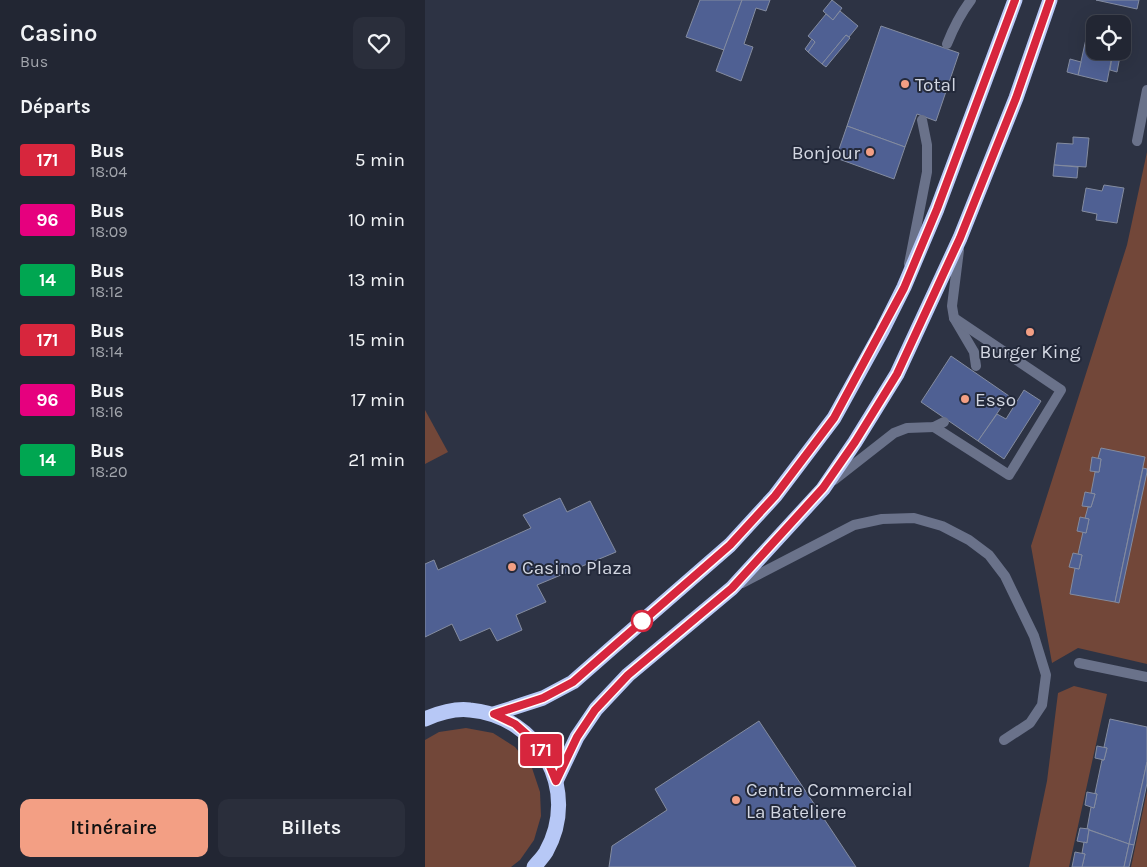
<!DOCTYPE html>
<html lang="fr">
<head>
<meta charset="utf-8">
<style>
  body { margin:0; font-family:Karla,sans-serif; background:#2a2e3b; color:#f1f3f6; height:100vh; display:flex; flex-direction:column; font-size:19px; white-space:nowrap }
  * { box-sizing:border-box; margin:0 }
  p { font-size:16px; color:#a2a5ac }
  .icon { flex:none; width:28px; height:28px; fill:none; stroke:currentColor; stroke-width:2; stroke-linecap:round; stroke-linejoin:round }
  .map { position:relative; flex:1; overflow:hidden }
  .side { display:flex; flex-direction:column; background:#222633; width:425px }
  .side>* { flex:none }
  .badge { padding:0 10px; border-radius:4px; font-size:18px; line-height:32px }
  .fabs { position:absolute; left:661px; top:15px; display:grid; gap:10px }
  .fabs a { display:grid; place-items:center; width:45px; height:45px; border-radius:10px; background:#222633; box-shadow:0 5px 20px #0002,0 0 0 1px #3f434e; font-size:25px }
  .map>.badge { position:absolute; translate:-50% -50%; box-shadow:0 0 0 2px #fff }
  h2 { padding:0 20px; font-size:19px; line-height:45px }
  .round { display:grid; place-items:center; flex:none; width:52px; height:52px; border-radius:10px; background:#2a2e3b }
  .headline { display:flex; align-items:center; justify-content:space-between; height:85px; padding:0 20px }
  h1 { font-size:24px; font-weight:600; line-height:38px }
  .cta { display:flex; gap:10px; margin-top:auto; padding:10px 20px }
  .cta a { flex:1; height:58px; border-radius:10px; background:#f39f84; color:#111; font-size:20px; font-weight:600; line-height:58px; text-align:center }
  .cta a+a { background:#2a2e3b; color:#f1f3f6 }
  ul { padding:0; list-style:none }
  li { display:flex; align-items:center; gap:15px; height:60px; padding:0 20px }
  li div { flex:1 }
  li b { display:block; font-size:19px }
  li em { font-style:normal }
  li .badge { min-width:55px; font-weight:700; text-align:center }
  main { display:flex; flex:1; min-height:0 }
  .map>svg:first-child { display:block }
  .green { fill:#724739 }
  .building { fill:#4f6093; stroke:#848ca0 }
  .lines { fill:none; stroke-linecap:round; stroke-linejoin:round }
  .lane { stroke:#6a728a; stroke-width:10 }
  .highway { stroke:#b7c8f6; stroke-width:15 }
  .line-casing { stroke:#fff; stroke-width:11 }
  .line { stroke:#d7263d; stroke-width:8 }
  .poi-dot { fill:#f39f84; stroke:#23293a; stroke-width:2 }
  .stop-dot { fill:#fff; stroke:#d7263d; stroke-width:2.5 }
  .labels { text-anchor:middle; stroke-width:4; stroke-linejoin:round; paint-order:stroke }
  .poi-label { font-size:19px; fill:#d3d7e2; stroke:#23293a; text-anchor:start }
</style>
</head>
<body>
<main>
<section class="side">
<div class="headline"><div><h1>Casino</h1><p>Bus</p></div><a class="round"><svg class="icon" aria-label="heart" viewBox="0 0 24 24"><path d="M12 20l-8-8c-3-5 5-10 8-4 3-6 11-1 8 4z"/></svg></a></div>
<h2>Départs</h2>
<ul>
<li><span class="badge" style="background:#d7263d;color:#fff">171</span><div><b>Bus</b><p>18:04</p></div><em>5 min</em></li>
<li><span class="badge" style="background:#e6007e;color:#fff">96</span><div><b>Bus</b><p>18:09</p></div><em>10 min</em></li>
<li><span class="badge" style="background:#00a651;color:#fff">14</span><div><b>Bus</b><p>18:12</p></div><em>13 min</em></li>
<li><span class="badge" style="background:#d7263d;color:#fff">171</span><div><b>Bus</b><p>18:14</p></div><em>15 min</em></li>
<li><span class="badge" style="background:#e6007e;color:#fff">96</span><div><b>Bus</b><p>18:16</p></div><em>17 min</em></li>
<li><span class="badge" style="background:#00a651;color:#fff">14</span><div><b>Bus</b><p>18:20</p></div><em>21 min</em></li>
</ul>
<div class="cta"><a>Itinéraire</a><a>Billets</a></div>
</section>
<div class="map">
<svg width="722" height="867" viewBox="0 0 722 867">
  <rect width="100%" height="100%" fill="#2d3344"/>
  <!-- green -->
  <g class="green">
    <polygon points="722,152 722,664 653,648 627,663 606,546 702,245"/>
    <polygon points="0,410 23,452 0,464"/>
    <polygon points="649,686 682,694 644,867 604,867 622,781 633,693"/>
    <polygon points="41,728 68,733 90,747 107,768 115,792 116,816 109,840 95,860 86,867 0,867 0,740 14,732"/>
    <polygon points="722,791 722,867 706,867"/>
  </g>
  <!-- building -->
  <g class="building">
    <polygon points="275,0 317,0 299,50 261,37"/>
    <polygon points="317,0 345,0 341,11 331,8 319,44 328,47 316,81 291,71"/>
    <polygon points="407,0 417,8 408,20 398,11"/>
    <polygon points="671,0 714,0 712,9"/>
    <polygon points="415,11 433,26 424,37 421,35 397,64 383,52 390,42 383,36 401,14 408,20"/>
    <polygon points="456,26 534,53 511,121 492,114 480,147 422,126"/>
    <polygon points="421,35 425,38 401,67 397,64"/>
    <polygon points="387,39 390,42 383,52 380,49"/>
    <polygon points="661,39 670,41 670,51 688,51 682,82 653,75"/>
    <polygon points="688,51 696,51 692,72 685,70"/>
    <polygon points="645,59 656,62 653,75 642,72"/>
    <polygon points="422,126 480,147 469,179 411,158"/>
    <polygon points="648,137 664,138 661,167 629,165 632,143 648,144"/>
    <polygon points="629,165 653,167 652,178 628,176"/>
    <polygon points="679,185 699,188 692,223 671,220 672,214 657,211 661,188 677,191"/>
    <polygon points="526,356 584,396 553,441 496,402"/>
    <polygon points="599,390 616,401 579,459 553,441 572,414 581,419"/>
    <polygon points="676,448 720,457 690,602 645,594 650,568 654,569 657,555 653,554 658,532 661,533 664,519 660,518 663,507 666,507 670,494 666,493 670,472 674,472 676,459 673,458"/>
    <polygon points="667,457 676,459 674,472 665,471"/>
    <polygon points="718,468 722,469 722,472 694,603 690,602"/>
    <polygon points="660,492 670,494 666,507 657,506"/>
    <polygon points="135,498 142,512 165,501 191,552 112,585 121,602 91,615 97,630 72,641 65,628 35,641 27,624 0,637 0,564 9,560 13,570 106,528 98,515"/>
    <polygon points="655,517 664,519 661,533 652,531"/>
    <polygon points="648,553 657,555 654,569 644,567"/>
    <polygon points="685,719 722,727 722,762 704,844 662,829 666,807 669,808 672,794 670,793 677,760 679,760 682,748 679,747"/>
    <polygon points="334,721 431,867 184,867 187,846 242,810 230,789"/>
    <polygon points="672,746 682,748 679,760 670,758"/>
    <polygon points="722,762 722,783 709,845 704,844"/>
    <polygon points="662,792 672,794 669,808 660,805"/>
    <polygon points="655,828 664,829 662,843 652,841"/>
    <polygon points="664,830 704,844 699,867 657,867 660,854 657,853 659,842 662,843"/>
    <polygon points="704,844 709,845 704,867 699,867"/>
    <polygon points="650,852 660,854 657,867 647,867"/>
  </g>
  <g class="lines">
    <!-- lane -->
    <g class="lane">
      <path d="M522 44C528 29 536 13 546 0"/>
      <polyline points="712,141 722,90"/>
      <polyline points="534,250 527,306 529,318 549,352 551,366"/>
      <polyline points="484,264 502,172 502,145 497,120"/>
      <polyline points="509,427 584,475 636,390 529,318"/>
      <polyline points="409,480 469,433 482,428 509,427 519,422"/>
      <polyline points="317,583 429,525 457,519 489,518 517,526 544,540 564,555 580,576 609,636 621,675 617,705 605,723 579,740"/>
      <polyline points="654,663 722,677"/>
    </g>
    <!-- highway -->
    <g class="highway">
      <polyline points="69,714 118,698 148,682 189,646 305,545 350,496 409,418 457,331 479,287 512,209 590,0"/>
      <path d="M0 719C14 713 29 708 45 710 114 716 156 790 121 852 118 857 113 862 109 867"/>
      <polyline points="131,781 152,737 171,709 203,675 307,588 398,489 430,442 472,374 535,238 591,98 625,0"/>
    </g>
  </g>
  <g class="lines">
    <defs>
      <polyline id="line" points="590,0 512,209 479,288 409,418 350,496 305,545 189,646 148,682 118,698 69,714 90,724 108,740 122,759 131,781 152,737 170,710 203,675 307,588 398,488 430,442 472,374 535,238 591,98 625,0"/>
    </defs>
    <!-- line casing -->
    <use href="#line" class="line-casing"/>
    <!-- line -->
    <use href="#line" class="line"/>
  </g>
  <!-- markers -->
  <g class="poi-dot">
    <circle cx="480" cy="84" r="5"/>
    <circle cx="445" cy="152" r="5"/>
    <circle cx="605" cy="332" r="5"/>
    <circle cx="540" cy="399" r="5"/>
    <circle cx="87" cy="567" r="5"/>
    <circle cx="311" cy="800" r="5"/>
  </g>
  <circle class="stop-dot" cx="217" cy="621" r="10"/>
  <g class="labels">
    <!-- poi labels -->
    <g class="poi-label">
      <text x="490" y="91">Total</text>
      <text x="435" y="159" text-anchor="end">Bonjour</text>
      <text x="605" y="358" text-anchor="middle">Burger King</text>
      <text x="550" y="406">Esso</text>
      <text x="97" y="574">Casino Plaza</text>
      <text x="321" y="796">Centre Commercial<tspan x="321" dy="22">La Bateliere</tspan></text>
    </g>
  </g>
</svg>
<div class="fabs">
<a><svg class="icon" aria-label="locate" viewBox="0 0 24 24"><circle cx="12" cy="12" r="6"/><path d="M12 2v4M12 18v4M2 12h4M18 12h4"/></svg></a>
</div>
<b class="badge" style="left:116px;top:750px;background:#d7263d;color:#fff">171</b>
</div>
</main>
</body>
</html>
